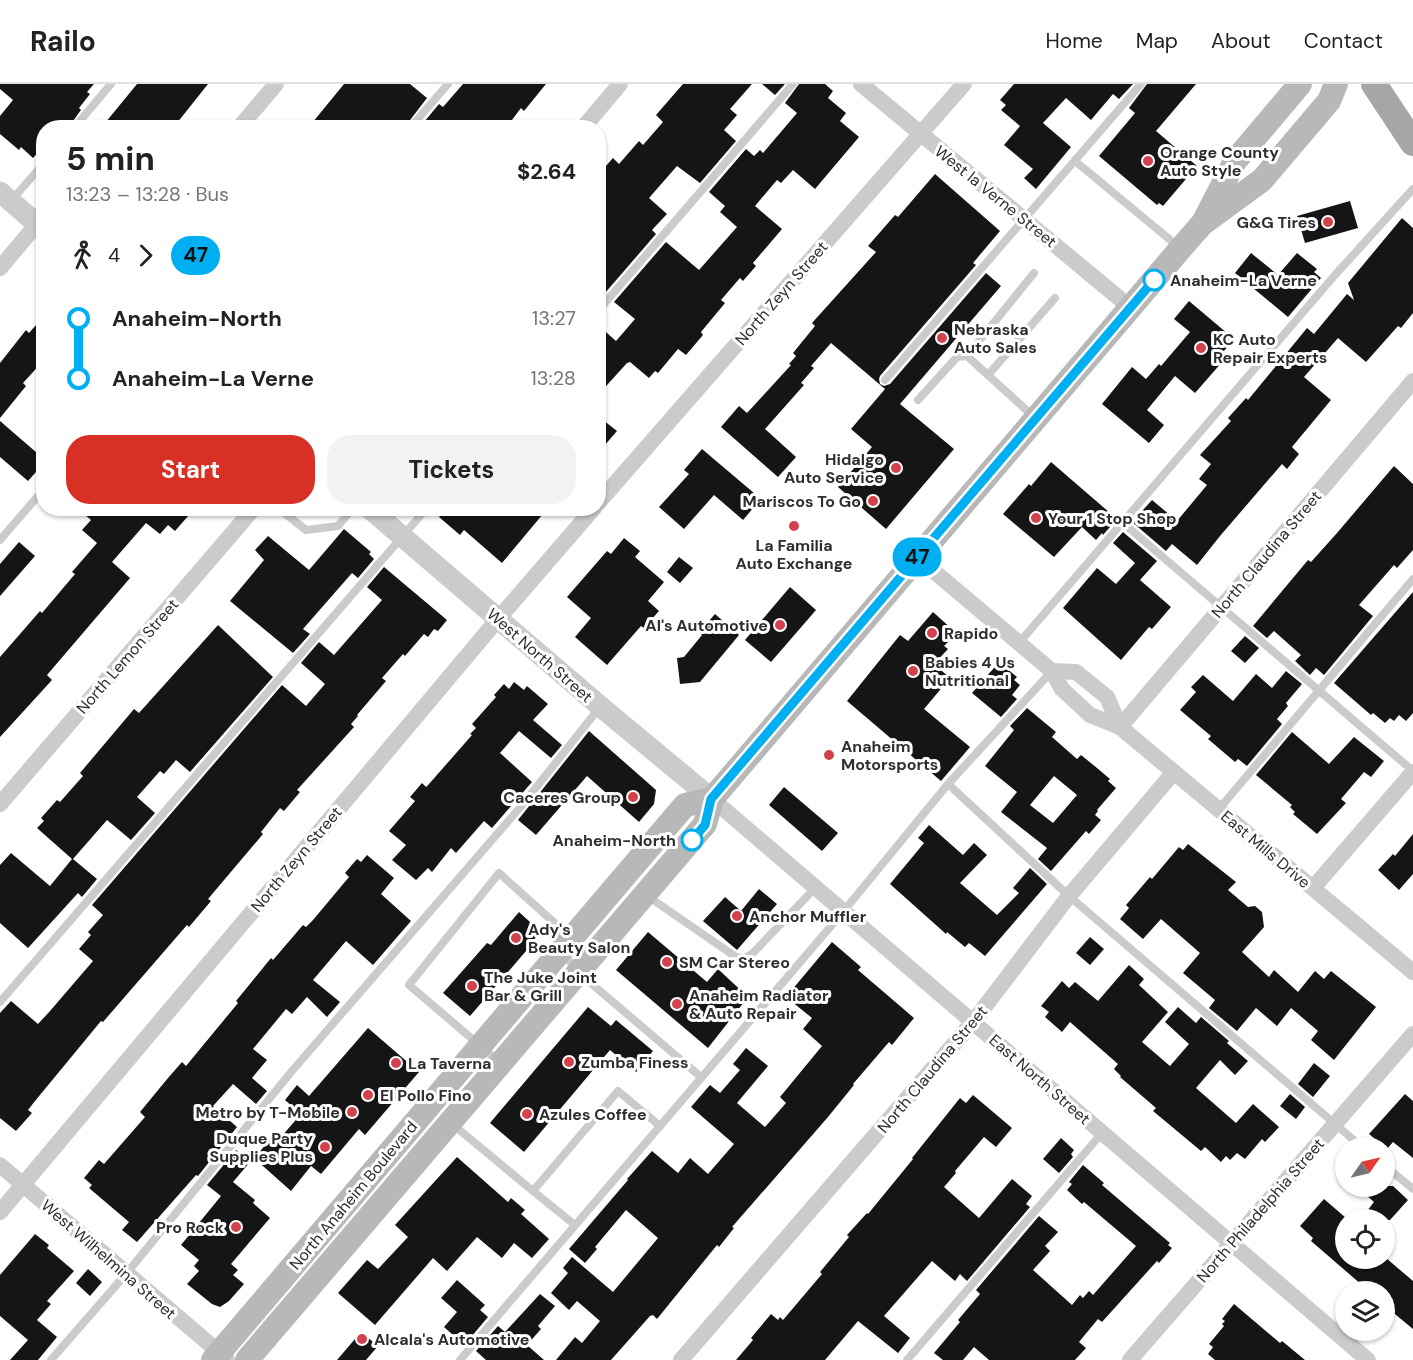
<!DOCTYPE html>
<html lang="en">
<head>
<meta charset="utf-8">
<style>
  body { margin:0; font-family:"DM Sans",sans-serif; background:#f2f2f2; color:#222; height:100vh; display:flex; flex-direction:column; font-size:22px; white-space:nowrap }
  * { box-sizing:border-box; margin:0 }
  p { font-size:20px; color:#767676 }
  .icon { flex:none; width:33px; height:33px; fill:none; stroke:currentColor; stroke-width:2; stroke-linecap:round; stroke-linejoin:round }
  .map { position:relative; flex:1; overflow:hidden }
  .details { position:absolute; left:36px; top:36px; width:570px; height:396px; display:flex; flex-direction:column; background:#fff; border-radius:24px; box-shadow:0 2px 4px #0004 }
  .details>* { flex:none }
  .badge { padding:0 12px; border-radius:20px; font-size:21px; line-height:39px }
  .needle { width:39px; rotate:56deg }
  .fabs { position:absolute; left:1335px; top:1053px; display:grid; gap:12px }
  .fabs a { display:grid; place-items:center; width:60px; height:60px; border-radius:50%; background:#fff; box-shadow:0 2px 4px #0004; font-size:30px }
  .map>.badge { position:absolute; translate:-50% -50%; box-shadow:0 0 0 3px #fff }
  .legs { display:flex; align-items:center; gap:9px; height:66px; padding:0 30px; font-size:20px }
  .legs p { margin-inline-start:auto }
  .summary { display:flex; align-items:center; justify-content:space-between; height:102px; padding:0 30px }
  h1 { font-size:33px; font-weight:700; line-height:45px }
  .cta { display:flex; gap:12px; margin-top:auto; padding:12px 30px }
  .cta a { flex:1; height:69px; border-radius:24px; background:#d93025; color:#fff; font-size:24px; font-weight:700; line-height:69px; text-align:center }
  .cta a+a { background:#f2f2f2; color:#222 }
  ul { padding:0 30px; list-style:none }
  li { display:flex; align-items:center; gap:21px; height:60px; font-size:22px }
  li i { display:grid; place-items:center; width:9px; height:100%; margin:0 8px; background:currentColor }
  li i::after { content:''; width:15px; height:15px; margin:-8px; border:4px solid; border-radius:50%; background:#fff }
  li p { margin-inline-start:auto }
  li:first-child i { background:linear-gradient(#0000 50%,currentColor 0) }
  li:last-child i { background:linear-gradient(currentColor 50%,#0000 0) }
  header { display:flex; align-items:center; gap:36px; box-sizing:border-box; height:84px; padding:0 30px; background:#fff; border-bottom:2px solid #e0e0e0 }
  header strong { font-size:28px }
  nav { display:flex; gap:33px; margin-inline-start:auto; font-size:21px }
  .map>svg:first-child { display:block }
  .building { fill:#151515; fill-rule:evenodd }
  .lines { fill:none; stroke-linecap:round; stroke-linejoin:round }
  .service { stroke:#cbcbcb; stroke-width:8 }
  .minor { stroke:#cbcbcb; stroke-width:16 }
  .tertiary { stroke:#cbcbcb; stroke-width:21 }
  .secondary { stroke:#b8b8b8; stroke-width:24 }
  .primary { stroke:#a6a6a6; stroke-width:26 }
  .line-1-casing { stroke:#fff; stroke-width:14 }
  .line-1 { stroke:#00aff2; stroke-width:9 }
  .poi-dot { fill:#d3424c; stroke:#fff; stroke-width:2 }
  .stop-1-dot { fill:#fff; stroke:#00aff2; stroke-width:3 }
  .labels { text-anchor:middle; stroke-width:6; stroke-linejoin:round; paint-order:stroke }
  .poi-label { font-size:16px; font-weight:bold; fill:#2e2e2e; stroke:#fff; text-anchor:start }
  .street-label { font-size:16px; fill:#2e2e2e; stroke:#fff }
  .stop-label { font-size:16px; font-weight:bold; fill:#2e2e2e; stroke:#fff; text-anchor:start }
</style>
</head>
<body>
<header>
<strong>Railo</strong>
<nav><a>Home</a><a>Map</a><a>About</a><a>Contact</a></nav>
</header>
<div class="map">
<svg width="1413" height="1276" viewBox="0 0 1413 1276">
  <rect width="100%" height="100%" fill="#fff"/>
  <!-- building -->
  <g class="building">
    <polygon points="0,0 94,0 87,8 90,10 79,24 81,26 68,44 44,44 44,62 33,74 21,63 19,66 0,50 0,32 13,16 0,5"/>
    <polygon points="137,0 208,0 173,44 101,44"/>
    <polygon points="344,0 410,0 427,14 404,44 308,44"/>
    <polygon points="463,0 546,0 524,27 521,24 506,44 419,44 439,20 443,23"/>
    <polygon points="683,0 752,0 730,25 737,31 724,46 736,57 700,99 677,82 649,114 667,130 652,146 656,150 605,209 598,204 598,91 613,74 619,80 639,57 643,61 663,38 656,31"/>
    <polygon points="762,0 785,0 775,11"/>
    <polygon points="799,0 825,0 833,7 828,14 846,29 840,37 859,53 815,105 793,86 781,99 777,96 755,122 782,145 753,179 756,182 743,197 740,194 721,216 725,219 701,248 703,251 686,271 678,265 658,289 655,287 649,294 630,278 627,279 598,311 598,241 616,257 635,235 614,218 666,158 699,186 737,143 720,128 725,122 709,108 746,65 754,72 760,66 763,69 797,29 785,19"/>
    <polygon points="1014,0 1133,0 1119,15 1113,10 1091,36 1066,14 1043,39 1071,63 1036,105 1024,94 1033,85 1004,61 1020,42 1001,26 1006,21 1000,16"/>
    <polygon points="1147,0 1196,0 1156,47 1197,82 1163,122 1159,119 1157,121 1099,72 1135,29 1129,24"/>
    <polygon points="935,90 1000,147 973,179 976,181 880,292 879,295 880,300 884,302 890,300 986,189 1001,202 900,320 954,365 886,445 838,403 872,363 851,345 885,305 831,259 811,282 814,284 801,299 804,301 765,345 796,373 778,393 721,343 739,322 747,329 791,281 789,280 796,272 793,269 815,242 812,239 876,168 868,162 895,131 898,133"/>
    <polygon points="1350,117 1358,144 1305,159 1297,132"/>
    <polygon points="1402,134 1413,144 1413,229 1401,244 1398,242 1366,278 1338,254 1304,293 1331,316 1292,363 1299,370 1287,385 1282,380 1220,452 1197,481 1172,460 1166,467 1132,438 1152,416 1177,437 1207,401 1199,395 1211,380 1200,371 1231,337 1228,334 1246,314 1248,316 1307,244 1314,250 1347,210 1354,216 1348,199"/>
    <polygon points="1251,169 1278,191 1297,169 1317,185 1314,188 1321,194 1288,233 1235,189"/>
    <polygon points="1189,217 1234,255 1219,273 1223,277 1195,309 1175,292 1147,326 1164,341 1149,359 1102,320 1132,283 1146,295 1159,280 1161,282 1190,248 1174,235"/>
    <polygon points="44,232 44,276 23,299 26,302 0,334 0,279 26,246 29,249"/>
    <polygon points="598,332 617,347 598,369"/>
    <polygon points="0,337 44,375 44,379 28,397 0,373"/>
    <polygon points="702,365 761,415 743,436 714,411 684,445 659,423 689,390 684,386"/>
    <polygon points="1051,378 1117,435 1103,451 1102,449 1096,456 1082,443 1054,473 1003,430 1029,400 1031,402"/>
    <polygon points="1394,382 1413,400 1413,466 1397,484 1394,481 1359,521 1373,532 1324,591 1316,584 1310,591 1295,577 1301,571 1274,547 1267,554 1253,542 1308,476 1311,478 1337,449"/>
    <polygon points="77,424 183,424 189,431 175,447 168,441 160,450 146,439 112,478 130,494 47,591 52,596 0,653 0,573 40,527 42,529 75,490 72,488 97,459 82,446 91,436"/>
    <polygon points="447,424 548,424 502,479 464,446 460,451 439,433"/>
    <polygon points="344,445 371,468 369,470 374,475 358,494 352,489 303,545 310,550 293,569 230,517 264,476 255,466 268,452 309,486"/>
    <polygon points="1123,448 1157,477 1140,496 1171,523 1152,545 1149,543 1121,576 1063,524 1097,484 1116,500 1135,479 1113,459"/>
    <polygon points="624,454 640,467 635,473 664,498 648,517 659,527 644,544 641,542 607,581 575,553 591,534 567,513 607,467 611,470"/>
    <polygon points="19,458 35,472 0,512 0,480"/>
    <polygon points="679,473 693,484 680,499 667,488"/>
    <polygon points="384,483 447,536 438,547 434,545 428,553 424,550 405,572 403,570 382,594 386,597 357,631 358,632 351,640 354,643 297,706 300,708 284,727 280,724 261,748 263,750 208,815 211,817 189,843 187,841 103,938 101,937 35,1017 28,1026 32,1029 16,1047 0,1034 0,929 11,917 38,940 50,927 93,877 79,865 91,851 88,848 103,831 92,821 282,601 306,622 325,600 301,579 319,558 334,571 382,516 367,503"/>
    <polygon points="790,503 816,526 771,578 745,556"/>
    <polygon points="1413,508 1413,629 1406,637 1399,631 1394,637 1390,634 1385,639 1373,629 1371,631 1334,599"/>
    <polygon points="933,528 953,546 947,553 950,556 944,562 948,565 934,580 950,594 924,625 970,663 941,697 847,617 900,551 908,557"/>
    <polygon points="715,530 739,551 700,598 680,600 677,574 684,573 702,551 699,548"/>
    <polygon points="218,541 273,593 190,688 176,676 164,690 160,687 137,713 155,729 131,756 107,736 73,775 97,795 82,813 78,809 28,864 0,839 0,781 11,769 50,802 72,775 37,744 44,737 41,734 57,716 60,718 83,692 80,689 134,625 139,629"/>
    <polygon points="1245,552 1259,564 1245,579 1231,567"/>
    <polygon points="999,578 1017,593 1014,596 1020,601 1012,611 1017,615 1001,633 972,609"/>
    <polygon points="1286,587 1302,600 1286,619 1288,622 1277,635 1282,640 1247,682 1238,675 1235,678 1208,655 1211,652 1180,626 1196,608 1191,603 1203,591 1233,617 1256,590 1272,604"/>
    <polygon points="514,598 524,606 527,602 548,620 533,636 562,661 551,674 519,647 500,669 532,698 492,744 484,737 456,769 451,764 432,788 428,784 416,796 392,776 406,761 389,747 415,717 410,713 422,699 426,703 429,700 472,651 470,650 476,644 472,640 496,613 494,611 504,600 509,605"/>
    <path d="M1027 624 1056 648 1052 653 1077 675 1081 671 1097 684 1110 695 1108 697 1116 704 1097 726 1098 727 1095 731 1101 736 1089 750 1086 747 1051 787 1038 775 1047 764 1001 728 1017 708 985 682 1014 646 1010 642ZM1054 692 1077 711 1053 739 1030 721Z"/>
    <polygon points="589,647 656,706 654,720 639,738 587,692 536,751 518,736"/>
    <polygon points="1292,648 1329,680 1354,653 1384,677 1371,693 1364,688 1341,715 1346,719 1317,750 1293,730 1295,728 1290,723 1292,721 1256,691"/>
    <polygon points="784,703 838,749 822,767 769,721"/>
    <polygon points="929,741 963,771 974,759 987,771 960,799 997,831 1019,809 1013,804 1030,784 1047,800 985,872 969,859 965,863 947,848 946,850 890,800 924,759 918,754"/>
    <polygon points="1413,750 1413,790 1399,806 1378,786 1393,770 1395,772"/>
    <polygon points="1188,760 1236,798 1228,806 1248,823 1255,822 1262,828 1264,843 1242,868 1269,893 1274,886 1298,908 1315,887 1324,895 1331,887 1376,923 1334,976 1311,956 1318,947 1291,924 1277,942 1256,924 1237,947 1209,924 1215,916 1183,889 1200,869 1161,835 1143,855 1120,835 1129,824 1126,821 1150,793 1152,795 1179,763 1183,766"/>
    <polygon points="367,771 394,794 381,810 411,837 373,881 346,857 313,896 340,918 327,933 307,913 292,930 286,925 253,965 267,976 252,994 267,1007 256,1020 233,1000 213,1022 237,1043 198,1092 196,1091 137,1158 122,1146 129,1138 89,1104 92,1101 84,1094 99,1076 104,1080 145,1033 140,1028 168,994 182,978 186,982 238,919 236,917 271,874 273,876 303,841 306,843 313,836 349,793 345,789 357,775 361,778"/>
    <polygon points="759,805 777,820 737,866 703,837 725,813 741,827"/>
    <polygon points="519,828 541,848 530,860 530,867 526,867 470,932 443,909 487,859 491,861"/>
    <polygon points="648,848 707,898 718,885 748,913 708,964 616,886"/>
    <polygon points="1090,853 1104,865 1090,881 1076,869"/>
    <polygon points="832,858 861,883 858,886 914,934 892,961 889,958 853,1000 854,1001 828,1033 732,1143 734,1144 719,1163 717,1161 657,1235 653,1231 650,1232 611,1276 556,1276 575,1253 582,1259 600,1237 577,1217 569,1226 551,1209 568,1189 563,1184 572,1173 613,1208 658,1154 626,1126 595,1163 597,1165 585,1179 569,1165 628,1096 627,1095 652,1067 678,1089 690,1074 708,1090 734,1060 691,1023 710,1001 720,1009 740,986 733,980 746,964 768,982 737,1019 765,1043 786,1019 780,1013 822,962 803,945 812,934 786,913"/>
    <polygon points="1129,881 1144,895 1139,901 1168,928 1142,958 1170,982 1189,960 1165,938 1178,923 1196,939 1201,933 1229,957 1227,959 1248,977 1235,991 1220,976 1196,1004 1236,1039 1253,1020 1279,1043 1265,1058 1262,1055 1245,1075 1237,1069 1230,1076 1226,1072 1221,1078 1205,1063 1201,1067 1153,1027 1156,1024 1120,993 1121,992 1114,985 1118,980 1070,938 1062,948 1045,933 1049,928 1041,922 1062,897 1069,904 1075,898 1098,917"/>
    <polygon points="588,923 611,942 616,936 653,967 636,988 610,966 524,1068 490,1039"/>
    <polygon points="368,944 419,988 365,1051 359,1045 321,1090 311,1082 291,1107 254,1074 276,1049 281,1053 301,1030 285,1016 297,1001 309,1012"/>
    <polygon points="1314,979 1330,992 1313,1013 1298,1000"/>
    <polygon points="1290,1010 1305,1023 1296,1035 1280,1022"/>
    <polygon points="1405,1010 1413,1017 1413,1074 1393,1058 1387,1065 1369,1050"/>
    <polygon points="973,1011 1012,1044 996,1063 984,1053 955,1087 956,1089 944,1103 979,1134 1012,1095 1032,1112 1026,1120 1030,1123 967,1197 960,1190 955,1197 932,1177 884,1232 910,1254 898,1269 858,1237 825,1276 736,1276 753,1256 751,1254 771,1230 778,1236 780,1233 783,1236 822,1190 820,1188 849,1153 847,1151 867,1129 868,1130 913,1075 912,1074 960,1014 966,1019"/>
    <polygon points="1061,1054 1074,1066 1071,1070 1073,1073 1059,1089 1043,1075"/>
    <polygon points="236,1066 250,1078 233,1098 255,1116 253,1119 270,1134 231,1180 238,1186 233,1191 244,1200 229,1217 220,1223 212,1220 187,1200 199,1187 194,1182 199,1176 181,1161 221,1112 207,1101"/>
    <polygon points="457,1073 508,1118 511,1114 525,1126 521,1130 549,1155 532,1174 514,1159 502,1174 477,1153 447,1187 433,1174 375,1241 338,1209 367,1176 378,1185 408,1153 395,1141"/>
    <polygon points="1083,1081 1104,1099 1102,1101 1170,1159 1168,1161 1172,1164 1159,1179 1157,1177 1102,1238 1098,1235 1079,1258 1086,1264 1075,1276 989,1276 974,1263 963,1276 943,1276 934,1269 960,1238 958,1236 980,1210 976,1206 1039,1132 1058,1148 1045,1162 1050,1167 1033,1186 1072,1221 1080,1211 1083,1214 1089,1207 1093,1211 1136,1162 1084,1118 1082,1120 1067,1106 1072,1100 1069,1098"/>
    <polygon points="1356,1102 1393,1102 1408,1116 1390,1136 1360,1136 1374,1118"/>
    <polygon points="1324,1115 1346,1134 1346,1174 1386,1174 1413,1197 1413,1245 1384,1221 1384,1208 1370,1208 1311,1157 1313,1154 1300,1142"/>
    <polygon points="35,1150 49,1161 47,1164 74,1187 47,1217 51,1220 37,1236 57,1253 38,1276 10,1276 28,1256 0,1232 0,1191"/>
    <polygon points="88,1185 102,1198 90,1212 76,1199"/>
    <polygon points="457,1196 485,1221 480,1226 488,1233 466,1259 464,1256 462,1259 444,1243 457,1228 441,1214"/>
    <polygon points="540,1210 555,1222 538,1242 541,1245 527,1261 544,1276 486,1276 476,1267 498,1242 505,1248"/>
    <polygon points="1234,1220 1280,1259 1282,1257 1305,1276 1215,1276 1208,1270 1213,1263 1209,1260 1224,1242 1222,1240 1225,1237 1222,1235"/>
    <polygon points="361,1248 378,1262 366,1276 337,1276"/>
  </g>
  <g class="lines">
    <!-- service -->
    <g class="service">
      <polyline points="74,44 111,0"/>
      <polyline points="410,44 448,0"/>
      <polyline points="1075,77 1180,164"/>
      <polyline points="11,117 44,79"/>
      <polyline points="598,227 793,0"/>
      <polyline points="988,291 1055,214"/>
      <polyline points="885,296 1141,0"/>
      <polyline points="918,316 957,273 967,272"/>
      <polyline points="1033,332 967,272 1034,189"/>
      <polyline points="278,424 306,446 338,442 353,424"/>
      <polyline points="1123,439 1413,687"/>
      <polyline points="0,456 44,405"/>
      <polyline points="1019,559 1335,191 1413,105"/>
      <polyline points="948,700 1069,812 1363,1064"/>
      <polyline points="1219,725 1413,495"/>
      <polyline points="646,811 736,873 744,874 752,870 815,804"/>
      <polyline points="0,918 427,424"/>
      <polyline points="498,977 409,901 499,789 558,842 562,868 579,889 701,993"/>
      <polyline points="451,1039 533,1107 618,1007 660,1042"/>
      <polyline points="1384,1081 1413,1105"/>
      <polyline points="533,1107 575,1141"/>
      <polyline points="51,1276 126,1190 292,987 523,720 600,623"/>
      <polyline points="460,1276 843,828 948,700 1052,587"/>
      <polyline points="907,1276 1102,1049"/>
    </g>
    <!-- minor -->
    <g class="minor">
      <polyline points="861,0 1131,224"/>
      <polyline points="239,44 276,0"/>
      <polyline points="583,44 620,0"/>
      <polyline points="0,184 37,140"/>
      <polyline points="598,419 964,0"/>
      <polyline points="917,473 1052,587 1062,605 1090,631 1120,643 1413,888"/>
      <polyline points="1052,587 1076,588 1107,613 1120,643"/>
      <polyline points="1120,643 1413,297"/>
      <polyline points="712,715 1368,1276"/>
      <polyline points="0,720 254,424"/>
      <polyline points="1313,804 1413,688"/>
      <polyline points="0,1081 227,1275"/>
      <polyline points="0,1128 498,535 594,424"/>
      <polyline points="681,1276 973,938 1069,812 1174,688"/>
      <polyline points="1130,1276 1413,950"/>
    </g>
    <!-- tertiary -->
    <g class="tertiary">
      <polyline points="0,108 44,146"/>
      <polyline points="369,424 601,623 712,715"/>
    </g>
    <!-- secondary -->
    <g class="secondary">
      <polyline points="1205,135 1235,77 1300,0"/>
      <polyline points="213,1276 685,721 712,715"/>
      <polyline points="247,1276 705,740 712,715 1181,164 1202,140 1262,96 1329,17 1336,0"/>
    </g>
    <!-- primary -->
    <polyline class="primary" points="1374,0 1413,59"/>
  </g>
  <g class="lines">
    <defs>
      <polyline id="line-1" points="692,756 705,741 711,715 1154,196"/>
    </defs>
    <!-- line-1 casing -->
    <use href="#line-1" class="line-1-casing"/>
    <!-- line-1 -->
    <use href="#line-1" class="line-1"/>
  </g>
  <!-- markers -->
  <g class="poi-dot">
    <circle cx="1148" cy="77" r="6"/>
    <circle cx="1328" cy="138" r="6"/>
    <circle cx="942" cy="254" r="6"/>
    <circle cx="1201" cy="264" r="6"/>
    <circle cx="896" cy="384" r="6"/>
    <circle cx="873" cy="417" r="6"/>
    <circle cx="1036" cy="434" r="6"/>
    <circle cx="794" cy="442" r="6"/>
    <circle cx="780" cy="541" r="6"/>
    <circle cx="932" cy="549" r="6"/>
    <circle cx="913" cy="587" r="6"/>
    <circle cx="829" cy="671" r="6"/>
    <circle cx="633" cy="713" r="6"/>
    <circle cx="737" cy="832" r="6"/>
    <circle cx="516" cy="854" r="6"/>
    <circle cx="667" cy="878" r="6"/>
    <circle cx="472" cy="902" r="6"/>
    <circle cx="677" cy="920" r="6"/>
    <circle cx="569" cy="978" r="6"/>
    <circle cx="396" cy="979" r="6"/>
    <circle cx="368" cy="1011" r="6"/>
    <circle cx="352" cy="1028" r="6"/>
    <circle cx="527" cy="1030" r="6"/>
    <circle cx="325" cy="1063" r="6"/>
    <circle cx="236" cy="1143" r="6"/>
    <circle cx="362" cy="1255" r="6"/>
  </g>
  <g class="stop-1-dot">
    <circle cx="1154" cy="196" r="10"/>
    <circle cx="692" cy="756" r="10"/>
  </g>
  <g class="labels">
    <!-- poi labels -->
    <g class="poi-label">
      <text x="1160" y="74">Orange County<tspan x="1160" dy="18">Auto Style</tspan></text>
      <text x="1316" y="144" text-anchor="end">G&amp;G Tires</text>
      <text x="954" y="251">Nebraska<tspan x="954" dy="18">Auto Sales</tspan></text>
      <text x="1213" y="261">KC Auto<tspan x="1213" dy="18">Repair Experts</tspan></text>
      <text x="884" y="381" text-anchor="end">Hidalgo<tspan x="884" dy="18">Auto Service</tspan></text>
      <text x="861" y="423" text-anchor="end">Mariscos To Go</text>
      <text x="1048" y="440">Your 1 Stop Shop</text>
      <text x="794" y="467" text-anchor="middle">La Familia<tspan x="794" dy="18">Auto Exchange</tspan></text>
      <text x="768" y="547" text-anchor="end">Al's Automotive</text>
      <text x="944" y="555">Rapido</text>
      <text x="925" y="584">Babies 4 Us<tspan x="925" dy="18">Nutritional</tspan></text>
      <text x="841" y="668">Anaheim<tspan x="841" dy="18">Motorsports</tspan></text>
      <text x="621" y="719" text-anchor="end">Caceres Group</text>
      <text x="749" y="838">Anchor Muffler</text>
      <text x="528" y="851">Ady's<tspan x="528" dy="18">Beauty Salon</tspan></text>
      <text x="679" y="884">SM Car Stereo</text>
      <text x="484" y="899">The Juke Joint<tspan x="484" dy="18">Bar &amp; Grill</tspan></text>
      <text x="689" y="917">Anaheim Radiator<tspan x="689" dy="18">&amp; Auto Repair</tspan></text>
      <text x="581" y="984">Zumba Finess</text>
      <text x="408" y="985">La Taverna</text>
      <text x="380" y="1017">El Pollo Fino</text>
      <text x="340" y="1034" text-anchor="end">Metro by T-Mobile</text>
      <text x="539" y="1036">Azules Coffee</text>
      <text x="313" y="1060" text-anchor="end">Duque Party<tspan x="313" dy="18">Supplies Plus</tspan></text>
      <text x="224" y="1149" text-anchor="end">Pro Rock</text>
      <text x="374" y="1261">Alcala's Automotive</text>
    </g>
    <!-- street labels -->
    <g class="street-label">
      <text transform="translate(996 112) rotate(39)" y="6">West la Verne Street</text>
      <text transform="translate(781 209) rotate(-49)" y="6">North Zeyn Street</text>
      <text transform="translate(1266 470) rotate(-50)" y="6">North Claudina Street</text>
      <text transform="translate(540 571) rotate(41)" y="6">West North Street</text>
      <text transform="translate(127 572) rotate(-49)" y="6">North Lemon Street</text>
      <text transform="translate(1266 765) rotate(40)" y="6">East Mills Drive</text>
      <text transform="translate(296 775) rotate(-50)" y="6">North Zeyn Street</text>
      <text transform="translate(932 985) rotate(-50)" y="6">North Claudina Street</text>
      <text transform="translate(1040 995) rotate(41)" y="6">East North Street</text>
      <text transform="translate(353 1111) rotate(-50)" y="6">North Anaheim Boulevard</text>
      <text transform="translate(1260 1126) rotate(-49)" y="6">North Philadelphia Street</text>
      <text transform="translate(109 1175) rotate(41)" y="6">West Wilhelmina Street</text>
    </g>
    <!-- stop labels -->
    <g class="stop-label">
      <text x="1170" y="202">Anaheim-La Verne</text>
      <text x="676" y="762" text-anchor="end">Anaheim-North</text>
    </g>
  </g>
</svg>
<div class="fabs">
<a><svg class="needle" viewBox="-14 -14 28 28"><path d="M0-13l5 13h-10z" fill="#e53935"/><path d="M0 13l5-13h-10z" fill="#767676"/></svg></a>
<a><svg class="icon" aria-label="locate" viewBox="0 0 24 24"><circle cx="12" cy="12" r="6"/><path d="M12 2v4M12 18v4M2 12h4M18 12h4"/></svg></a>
<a><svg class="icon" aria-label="layers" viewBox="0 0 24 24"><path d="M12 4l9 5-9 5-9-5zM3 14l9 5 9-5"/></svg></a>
</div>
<b class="badge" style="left:917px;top:473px;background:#00aff2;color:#111">47</b>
<section class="details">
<div class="summary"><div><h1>5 min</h1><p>13:23 – 13:28 · Bus</p></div><b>$2.64</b></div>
<div class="legs"><svg class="icon" aria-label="walk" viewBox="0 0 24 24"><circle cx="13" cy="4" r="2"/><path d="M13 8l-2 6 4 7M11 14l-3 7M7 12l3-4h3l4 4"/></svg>4<svg class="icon" aria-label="forward" viewBox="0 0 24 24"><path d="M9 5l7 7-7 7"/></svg><b class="badge" style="background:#00aff2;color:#111">47</b></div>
<ul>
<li><i style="color:#00aff2"></i><b>Anaheim-North</b><p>13:27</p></li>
<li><i style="color:#00aff2"></i><b>Anaheim-La Verne</b><p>13:28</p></li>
</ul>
<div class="cta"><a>Start</a><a>Tickets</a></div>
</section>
</div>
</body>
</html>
